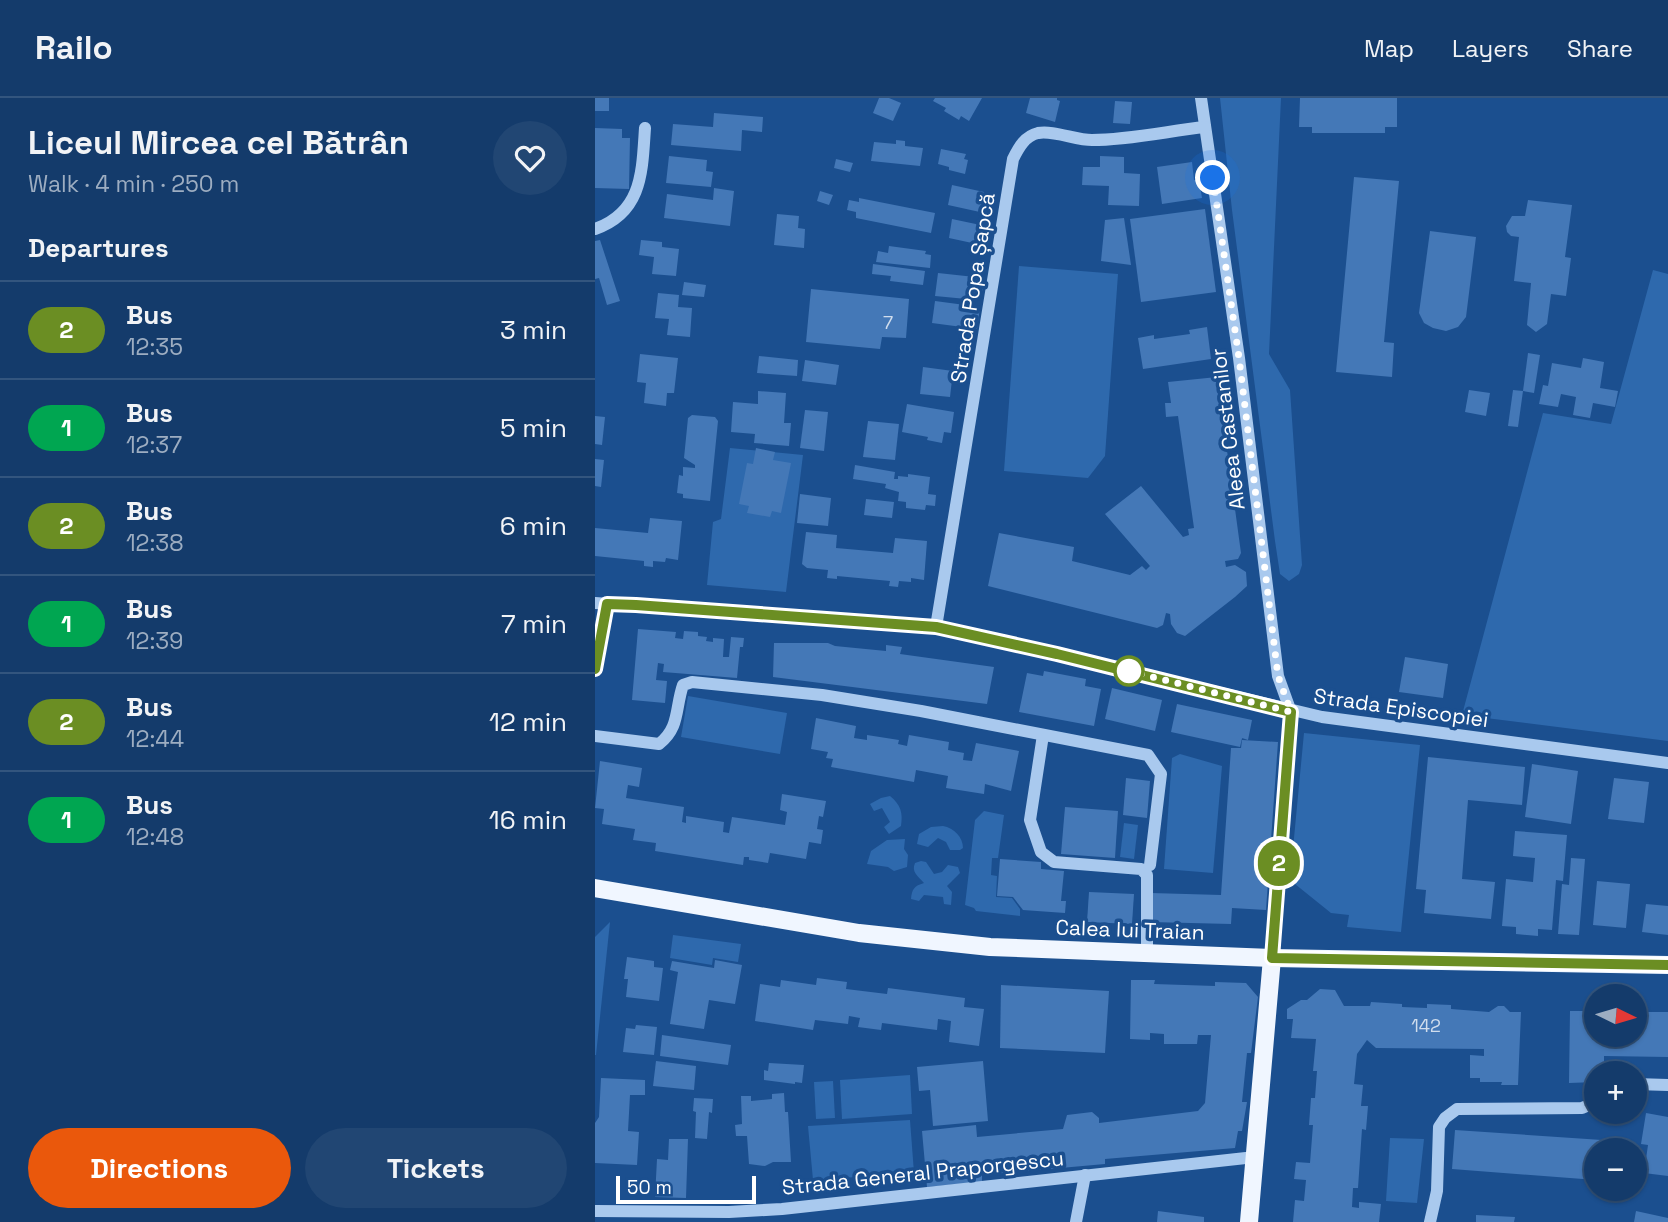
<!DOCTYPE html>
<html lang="en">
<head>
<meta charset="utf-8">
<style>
  body { margin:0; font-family:"Space Grotesk",sans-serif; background:#214673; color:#f1f3f6; height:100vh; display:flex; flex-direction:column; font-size:26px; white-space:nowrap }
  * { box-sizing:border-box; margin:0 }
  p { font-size:23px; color:#9dadc1 }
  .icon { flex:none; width:38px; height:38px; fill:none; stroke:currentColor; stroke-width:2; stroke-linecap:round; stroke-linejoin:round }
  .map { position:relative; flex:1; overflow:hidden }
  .side { display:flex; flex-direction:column; background:#143b6b; width:595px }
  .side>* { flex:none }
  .badge { padding:0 14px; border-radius:23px; font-size:24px; line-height:46px }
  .needle { width:46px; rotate:95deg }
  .tools { position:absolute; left:989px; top:886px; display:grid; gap:14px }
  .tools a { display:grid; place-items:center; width:63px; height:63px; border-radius:50%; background:#143b6b; box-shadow:0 2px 5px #0004,0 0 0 2px #33557e; font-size:35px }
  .scale { position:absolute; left:21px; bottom:18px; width:140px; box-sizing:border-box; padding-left:7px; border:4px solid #fff; border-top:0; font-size:19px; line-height:24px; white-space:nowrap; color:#fff; -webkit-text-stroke:5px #1b4f8f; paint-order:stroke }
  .you { position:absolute; width:35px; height:35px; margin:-18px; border:5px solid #fff; border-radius:50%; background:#1a73e8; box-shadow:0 0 0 10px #1a73e833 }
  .map>.badge { position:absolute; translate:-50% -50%; box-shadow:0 0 0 4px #fff }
  h2 { padding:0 28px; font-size:26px; line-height:63px }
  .round { display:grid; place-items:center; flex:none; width:74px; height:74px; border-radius:37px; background:#214673 }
  .overview { display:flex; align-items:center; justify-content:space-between; height:119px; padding:0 28px }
  h1 { font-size:33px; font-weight:800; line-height:52px }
  .button { display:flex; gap:14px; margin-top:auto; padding:14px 28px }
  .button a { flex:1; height:80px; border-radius:42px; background:#ea580c; color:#fff; font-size:28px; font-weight:800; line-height:80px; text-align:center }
  .button a+a { background:#214673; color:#f1f3f6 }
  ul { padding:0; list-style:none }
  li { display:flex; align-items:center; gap:21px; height:98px; padding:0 28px; border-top:2px solid #33557e }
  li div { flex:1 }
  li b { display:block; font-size:26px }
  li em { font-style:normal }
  li .badge { min-width:77px; font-weight:700; text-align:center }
  header { display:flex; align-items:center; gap:42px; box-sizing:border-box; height:98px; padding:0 35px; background:#143b6b; border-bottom:2px solid #33557e }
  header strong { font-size:33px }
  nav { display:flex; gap:38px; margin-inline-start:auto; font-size:24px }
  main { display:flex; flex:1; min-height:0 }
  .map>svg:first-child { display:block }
  .green { fill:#2e69ad }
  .building { fill:#4478b7 }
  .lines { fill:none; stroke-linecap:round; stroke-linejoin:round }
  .minor { stroke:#a9c9ee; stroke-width:12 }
  .major { stroke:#f0f6ff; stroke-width:18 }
  .line-casing { stroke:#fff; stroke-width:16 }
  .line { stroke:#6b8e23; stroke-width:10 }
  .walk { stroke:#fff; stroke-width:7; stroke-dasharray:0 12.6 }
  .stop-dot { fill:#fff; stroke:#6b8e23; stroke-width:3.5 }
  .labels { text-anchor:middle; stroke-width:7; stroke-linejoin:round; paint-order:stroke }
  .number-label { font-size:18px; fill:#d0dded }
  .street-label { font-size:21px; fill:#fff; stroke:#1b4f8f }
</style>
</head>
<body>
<header>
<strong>Railo</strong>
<nav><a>Map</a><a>Layers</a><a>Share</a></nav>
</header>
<main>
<section class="side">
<div class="overview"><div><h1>Liceul Mircea cel Bătrân</h1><p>Walk · 4 min · 250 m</p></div><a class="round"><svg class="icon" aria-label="heart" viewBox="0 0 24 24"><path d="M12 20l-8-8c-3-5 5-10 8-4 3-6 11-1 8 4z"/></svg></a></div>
<h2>Departures</h2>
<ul>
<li><span class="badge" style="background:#6b8e23;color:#fff">2</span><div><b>Bus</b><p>12:35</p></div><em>3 min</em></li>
<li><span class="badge" style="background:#00a651;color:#fff">1</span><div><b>Bus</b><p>12:37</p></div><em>5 min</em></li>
<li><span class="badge" style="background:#6b8e23;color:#fff">2</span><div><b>Bus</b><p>12:38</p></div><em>6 min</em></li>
<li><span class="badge" style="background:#00a651;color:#fff">1</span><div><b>Bus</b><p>12:39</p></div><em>7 min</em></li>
<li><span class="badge" style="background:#6b8e23;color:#fff">2</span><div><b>Bus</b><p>12:44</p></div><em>12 min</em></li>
<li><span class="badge" style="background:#00a651;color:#fff">1</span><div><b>Bus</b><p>12:48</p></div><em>16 min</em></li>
</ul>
<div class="button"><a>Directions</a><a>Tickets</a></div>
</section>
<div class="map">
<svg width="1073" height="1124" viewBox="0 0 1073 1124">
  <rect width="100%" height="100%" fill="#1b4f8f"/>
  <!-- green -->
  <g class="green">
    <polygon points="625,0 686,0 674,256 695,292 707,467 704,476 694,483 685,476 680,443 637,112"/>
    <polygon points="424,168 523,176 510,358 493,380 409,373"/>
    <polygon points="1058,172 1073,176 1073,643 867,617 948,315 1016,326"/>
    <polygon points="135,350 208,357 191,494 112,487 118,424 126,421"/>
    <polygon points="93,598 192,615 185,656 86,639"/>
    <polygon points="709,635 825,647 806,834 752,829 754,817 736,815 695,782"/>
    <polygon points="585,656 627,668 618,775 569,771 577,660"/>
    <path d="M295 698C306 707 308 715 306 728L294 736 289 729 295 724 287 710 279 713 275 706 286 700Z"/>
    <polygon points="389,713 409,717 403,760 397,760 396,777 402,778 401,799 417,800 425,811 425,818 381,813 379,810 370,807 380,722"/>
    <polygon points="529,725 543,727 539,761 525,759"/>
    <path d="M348 728C359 730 368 739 368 750L365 752H355L351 744 343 740 333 749 322 746 324 736 336 729Z"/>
    <polygon points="310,741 309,751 313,757 312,769 299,773 293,769 272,766 276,753 292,742"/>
    <path d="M326 763 331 764 339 776 347 774 353 767 363 769 365 775 352 788 357 794 356 807 349 806 348 799 329 797 324 803 316 801C317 791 319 788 329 785 323 778 316 774 320 765Z"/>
    <polygon points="15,824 1,957 0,957 0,839"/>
    <polygon points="78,837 146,846 143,864 118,860 117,867 75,860"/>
    <polygon points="315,977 317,1016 247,1021 245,982"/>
    <polygon points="238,983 240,1020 221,1021 219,984"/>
    <polygon points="315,1022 319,1075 218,1082 213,1028"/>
    <polygon points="795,1040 829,1041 822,1105 791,1103"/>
  </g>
  <!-- building -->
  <g class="building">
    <rect x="0" y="0" width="14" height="13"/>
    <polygon points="284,0 294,0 306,5 298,23 278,15"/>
    <polygon points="340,0 387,0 374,23 366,18 364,22 349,13 351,10 338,3"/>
    <polygon points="435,0 462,0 462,2 465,3 460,24 431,15"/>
    <polygon points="705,0 802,0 802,29 790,29 790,35 717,35 717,29 704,29"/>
    <polygon points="520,3 537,4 535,26 518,25"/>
    <polygon points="119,15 168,19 167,34 147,32 146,53 76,47 78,26 118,29"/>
    <polygon points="0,30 27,31 27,40 35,40 34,91 0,90"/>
    <polygon points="301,42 310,43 310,48 328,50 325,68 276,63 279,44 301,46"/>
    <polygon points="346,51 371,56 369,61 373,62 370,76 354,72 354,69 343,66"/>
    <polygon points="74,58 112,62 111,73 118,74 116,89 71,85"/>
    <polygon points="505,58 529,59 529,75 545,76 544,108 513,107 514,88 487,87 488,69 505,69"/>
    <polygon points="241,61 258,65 255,74 239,70"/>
    <polygon points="597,64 599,82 604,81 607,100 567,106 562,69"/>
    <polygon points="759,79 804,83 789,244 799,245 797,279 741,274"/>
    <polygon points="357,87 398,96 394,116 353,107"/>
    <polygon points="119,90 139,93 135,128 69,120 72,96 118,102"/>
    <polygon points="225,93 238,97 234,107 222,103"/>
    <polygon points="264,100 340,115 336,135 261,120 261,114 252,112 254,102 264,104"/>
    <polygon points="933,102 977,107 970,159 976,160 971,198 956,196 952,226 941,234 932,227 936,185 919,183 924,139 916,138 912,134 911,128 917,118 930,118"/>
    <polygon points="610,111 621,194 546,204 535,121"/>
    <polygon points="182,116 204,118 203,130 210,131 209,150 179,147"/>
    <polygon points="529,120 536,167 506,163 510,122"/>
    <polygon points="357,121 395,129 391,148 354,140"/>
    <polygon points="835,133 881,139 871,219 863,229 851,233 838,230 829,225 824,215"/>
    <polygon points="5,142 25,203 12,207 4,180 0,181 0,143"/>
    <polygon points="46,142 67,144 67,149 84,151 81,178 57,176 59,159 44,157"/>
    <polygon points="294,148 331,153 330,156 336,157 335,170 281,164 283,153 293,155"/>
    <polygon points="278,166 330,173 328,187 295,183 296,178 277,176"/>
    <polygon points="343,175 389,180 387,198 383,198 382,202 340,198"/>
    <polygon points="89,184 111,187 109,199 87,197"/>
    <polygon points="216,191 314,201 311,240 287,239 285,251 211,244"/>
    <polygon points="63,195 84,197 83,209 97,210 95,239 72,237 74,221 60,220"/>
    <polygon points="340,203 385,209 382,231 337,225"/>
    <polygon points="612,229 616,261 548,271 543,240 559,237 559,241 595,236 594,232"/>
    <polygon points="933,255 945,257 939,295 928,293"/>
    <polygon points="45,256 83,260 79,295 72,295 71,308 49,305 51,285 42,284"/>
    <polygon points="164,258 203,262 202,278 162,275"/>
    <polygon points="988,260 1009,264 1005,290 1023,293 1020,309 998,305 995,320 978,317 981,299 966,296 963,309 944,306 948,287 953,288 957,265 986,270"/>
    <polygon points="210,262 244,267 241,287 207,283"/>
    <polygon points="328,269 358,273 355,299 325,296"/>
    <polygon points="622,279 646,455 643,461 630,463 631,469 640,467 651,474 652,488 640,499 590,538 582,535 576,526 575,516 571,515 568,527 562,530 393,488 404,435 479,449 477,463 535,477 547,468 551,472 555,468 510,416 546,388 588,439 594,437 593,431 599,430 583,318 571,319 570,305 576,305 573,284"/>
    <polygon points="874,292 895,295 891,318 870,314"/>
    <polygon points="918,292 928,293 923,329 913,328"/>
    <polygon points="163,293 191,295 189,325 196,325 194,348 159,345 160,336 136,334 138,304 163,306"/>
    <polygon points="312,306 359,314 356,335 349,334 347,345 332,342 333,339 307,334"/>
    <polygon points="210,312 233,314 229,353 205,350"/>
    <polygon points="97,317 120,319 123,323 115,403 88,400 88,396 82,395 84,377 88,378 88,369 100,370 100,367 89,360 93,320"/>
    <polygon points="0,318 10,319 7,347 0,346"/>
    <polygon points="273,323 304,326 300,362 268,359"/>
    <polygon points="161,350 180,354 178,362 196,365 186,415 177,413 175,419 152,415 154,408 144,406 152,365 158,366"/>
    <polygon points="0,361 9,362 6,389 0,388"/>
    <polygon points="260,367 300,374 299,381 303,381 303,378 313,379 313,376 335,379 333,396 341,397 340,408 331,407 330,412 311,410 311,404 303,403 304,394 290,390 291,386 258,381"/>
    <polygon points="205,396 236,400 233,428 202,425"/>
    <polygon points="271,401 299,404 297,420 269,417"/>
    <polygon points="55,420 87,423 83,462 71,460 70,464 58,463 58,469 49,468 49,463 0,458 0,430 53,435"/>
    <polygon points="211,434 242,437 241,450 298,455 300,440 332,443 329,482 316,480 316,484 304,483 303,489 294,488 295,483 242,478 242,481 232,480 233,472 212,470 207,466"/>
    <polygon points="43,531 81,534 80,540 88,541 89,533 103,534 103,538 112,539 111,543 118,544 118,540 129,541 128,559 134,559 136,539 149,540 148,549 145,549 142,580 68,574 69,566 63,565 61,582 72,583 70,605 37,602"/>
    <polygon points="179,545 233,545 240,548 291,553 291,547 307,549 305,556 399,569 392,606 178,579"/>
    <polygon points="810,559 853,566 848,600 804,594"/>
    <polygon points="449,573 491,581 490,588 506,591 499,628 424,614 432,575 448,578"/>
    <polygon points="517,590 567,602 560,633 510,621"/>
    <polygon points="582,606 657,622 653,642 647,640 648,636 645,649 576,634"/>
    <polygon points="221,620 261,628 259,640 272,642 272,637 304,642 303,646 312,648 314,637 354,644 353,652 369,655 368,662 377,663 381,645 424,653 416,693 390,686 389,696 351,690 353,678 321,672 319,684 236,669 238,661 231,660 233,654 216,651"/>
    <polygon points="647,642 683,644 671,812 637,810 636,826 555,824 556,795 626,797 636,650 646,650"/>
    <polygon points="833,659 930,669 927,707 873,702 867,781 900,784 896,821 829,815 831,792 821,791"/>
    <polygon points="5,663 47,670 44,689 33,687 31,700 89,709 87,724 91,725 91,718 129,724 128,734 134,735 137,719 190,727 192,714 185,712 187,696 231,703 228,719 224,718 222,731 228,732 226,746 214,744 211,761 175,755 173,765 154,762 154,759 149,759 148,767 60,753 61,745 38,742 40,731 7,726 9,711 0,710"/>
    <polygon points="937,666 983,673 976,726 930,719"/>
    <polygon points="531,680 555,683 552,720 528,717"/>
    <polygon points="1019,680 1054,684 1049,725 1013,721"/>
    <polygon points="470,709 523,713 520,760 466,756"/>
    <polygon points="920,733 972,737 968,783 961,782 957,832 943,831 943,838 921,836 921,829 907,828 911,781 938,784 940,760 918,758"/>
    <polygon points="976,760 990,761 984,837 963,836 967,786 974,787"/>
    <polygon points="405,761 446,764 446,771 469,773 466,803 471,803 470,815 428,812 418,799 402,798"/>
    <polygon points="1002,783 1035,786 1031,830 998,827"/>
    <polygon points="494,794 539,796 537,826 492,824"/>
    <polygon points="1051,806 1073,808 1073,837 1047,834"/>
    <polygon points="32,859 59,863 59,869 68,870 64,903 31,899 33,881 29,881"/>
    <polygon points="120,862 147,867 140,906 114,902 109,931 75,926 83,874 75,872 77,863 119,870"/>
    <polygon points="222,880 252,884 251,891 292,896 293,890 370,900 369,909 389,911 384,948 354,944 356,923 343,921 342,932 287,925 286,932 263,929 265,920 254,918 253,926 220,922 218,932 160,923 165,886 185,889 186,882 221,887"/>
    <polygon points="536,882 560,882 559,886 620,888 620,884 651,885 663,899 656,955 652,955 647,1004 652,1004 647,1033 643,1033 640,1050 510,1061 510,1066 387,1077 387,1084 332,1089 327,1033 381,1027 382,1039 468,1031 472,1017 497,1014 504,1020 504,1025 603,1013 610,1005 616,937 603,937 602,946 569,946 569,936 555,935 555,942 535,941"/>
    <polygon points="406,887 514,893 510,955 405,950"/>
    <polygon points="725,891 740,892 749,908 775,908 776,904 807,906 807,909 832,910 832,906 856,907 856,911 894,914 903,908 909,908 915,914 926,914 923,987 906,987 907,984 885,984 885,980 875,980 875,957 889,958 889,951 781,950 772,942 762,956 759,986 768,987 766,1008 773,1008 771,1032 767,1031 763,1090 758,1090 757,1109 764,1110 764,1104 786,1106 784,1124 698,1124 700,1102 709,1103 711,1082 699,1081 701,1064 715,1065 718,1027 714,1027 716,1000 720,1000 722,973 718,973 721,941 696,940 698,921 692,921 692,911 706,902 712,902"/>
    <polygon points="975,913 1001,913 1001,936 1040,936 1040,914 1073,914 1073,959 1009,958 1009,975 1001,975 1001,984 974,985"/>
    <polygon points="41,927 62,929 59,957 28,954 31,930 40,931"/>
    <polygon points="67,937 136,947 133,967 65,958"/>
    <polygon points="61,963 101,968 99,992 58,988"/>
    <polygon points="388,963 393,1023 338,1028 335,992 324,993 322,969"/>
    <polygon points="174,965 209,967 207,985 200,984 200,986 169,982 169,972 173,973"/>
    <polygon points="6,980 50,982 50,997 35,997 33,1033 44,1034 42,1067 0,1065 0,1025 4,1019"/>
    <polygon points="189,995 190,1014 193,1014 196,1064 178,1064 170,1068 154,1066 152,1038 141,1038 140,1027 147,1026 146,998 156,998 156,1003 177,1001 177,996"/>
    <polygon points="99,1000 118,1001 117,1015 114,1014 112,1041 100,1040 101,1014 98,1013"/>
    <polygon points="1051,1015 1073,1019 1073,1078 1049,1075 1053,1047 1046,1046"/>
    <polygon points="860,1032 1007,1042 1006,1052 1001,1052 1001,1082 857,1071"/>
    <polygon points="74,1041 93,1041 91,1100 60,1099 62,1061 73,1062"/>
    <polygon points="563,1113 609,1119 609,1124 562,1124"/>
    <polygon points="1041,1113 1073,1120 1073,1124 1039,1124"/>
    <polygon points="881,1117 920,1119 919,1124 881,1124"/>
  </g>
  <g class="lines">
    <!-- minor -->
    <g class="minor">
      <polyline points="606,0 644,260 683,578 696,614 677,860"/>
      <path d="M0 131C48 114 47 73 50 30"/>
      <polyline points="0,505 341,529 462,556 727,619 1073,665"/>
      <path d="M341 529 418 61C424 49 430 38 443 35 458 32 481 42 497 42 534 42 573 33 610 29"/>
      <polyline points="0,571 12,506"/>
      <polyline points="448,637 435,722 446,754 459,764 546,771 552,777 552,855"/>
      <path d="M0 638 64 646C85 630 80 610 88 587L97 584 227 597 326 613 553 657 566 676 555 767"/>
      <polyline points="1040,986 1073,987"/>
      <polyline points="0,1113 134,1114 187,1111 660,1059"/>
      <polyline points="481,1124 490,1077"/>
      <polyline points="835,1124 842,1093 844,1029 850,1020 862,1011 987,1010 1001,1004"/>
    </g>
    <!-- major -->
    <g class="major">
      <polyline points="0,790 264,835 395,849 677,860 1073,867"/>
      <polyline points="654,1124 677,860"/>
    </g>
  </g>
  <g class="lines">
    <defs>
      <polyline id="line" points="0,571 12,506 41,507 341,529 462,556 696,614 677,860 1073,867"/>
    </defs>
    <!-- line casing -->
    <use href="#line" class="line-casing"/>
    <!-- line -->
    <use href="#line" class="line"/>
    <!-- walk -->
    <polyline class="walk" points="534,573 696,614 683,578 644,260 618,80"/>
  </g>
  <!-- markers -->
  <circle class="stop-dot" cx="534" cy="573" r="14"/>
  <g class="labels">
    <!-- number labels -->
    <g class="number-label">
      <text x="293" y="231">7</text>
      <text x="831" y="934">142</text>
    </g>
    <!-- street labels -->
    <g class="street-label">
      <text transform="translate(378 190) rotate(-81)" y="7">Strada Popa Șapcă</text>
      <text transform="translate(633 331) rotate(-97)" y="7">Aleea Castanilor</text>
      <text transform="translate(806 610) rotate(8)" y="7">Strada Episcopiei</text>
      <text transform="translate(535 832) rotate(2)" y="7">Calea lui Traian</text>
      <text transform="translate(328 1075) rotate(-6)" y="7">Strada General Praporgescu</text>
    </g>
  </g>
</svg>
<div class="tools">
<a><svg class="needle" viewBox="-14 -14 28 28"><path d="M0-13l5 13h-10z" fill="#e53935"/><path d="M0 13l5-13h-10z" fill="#9dadc1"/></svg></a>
<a>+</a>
<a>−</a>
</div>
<div class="scale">50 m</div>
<div class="you" style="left:618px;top:80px"></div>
<b class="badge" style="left:684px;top:765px;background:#6b8e23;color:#fff">2</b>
</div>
</main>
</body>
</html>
